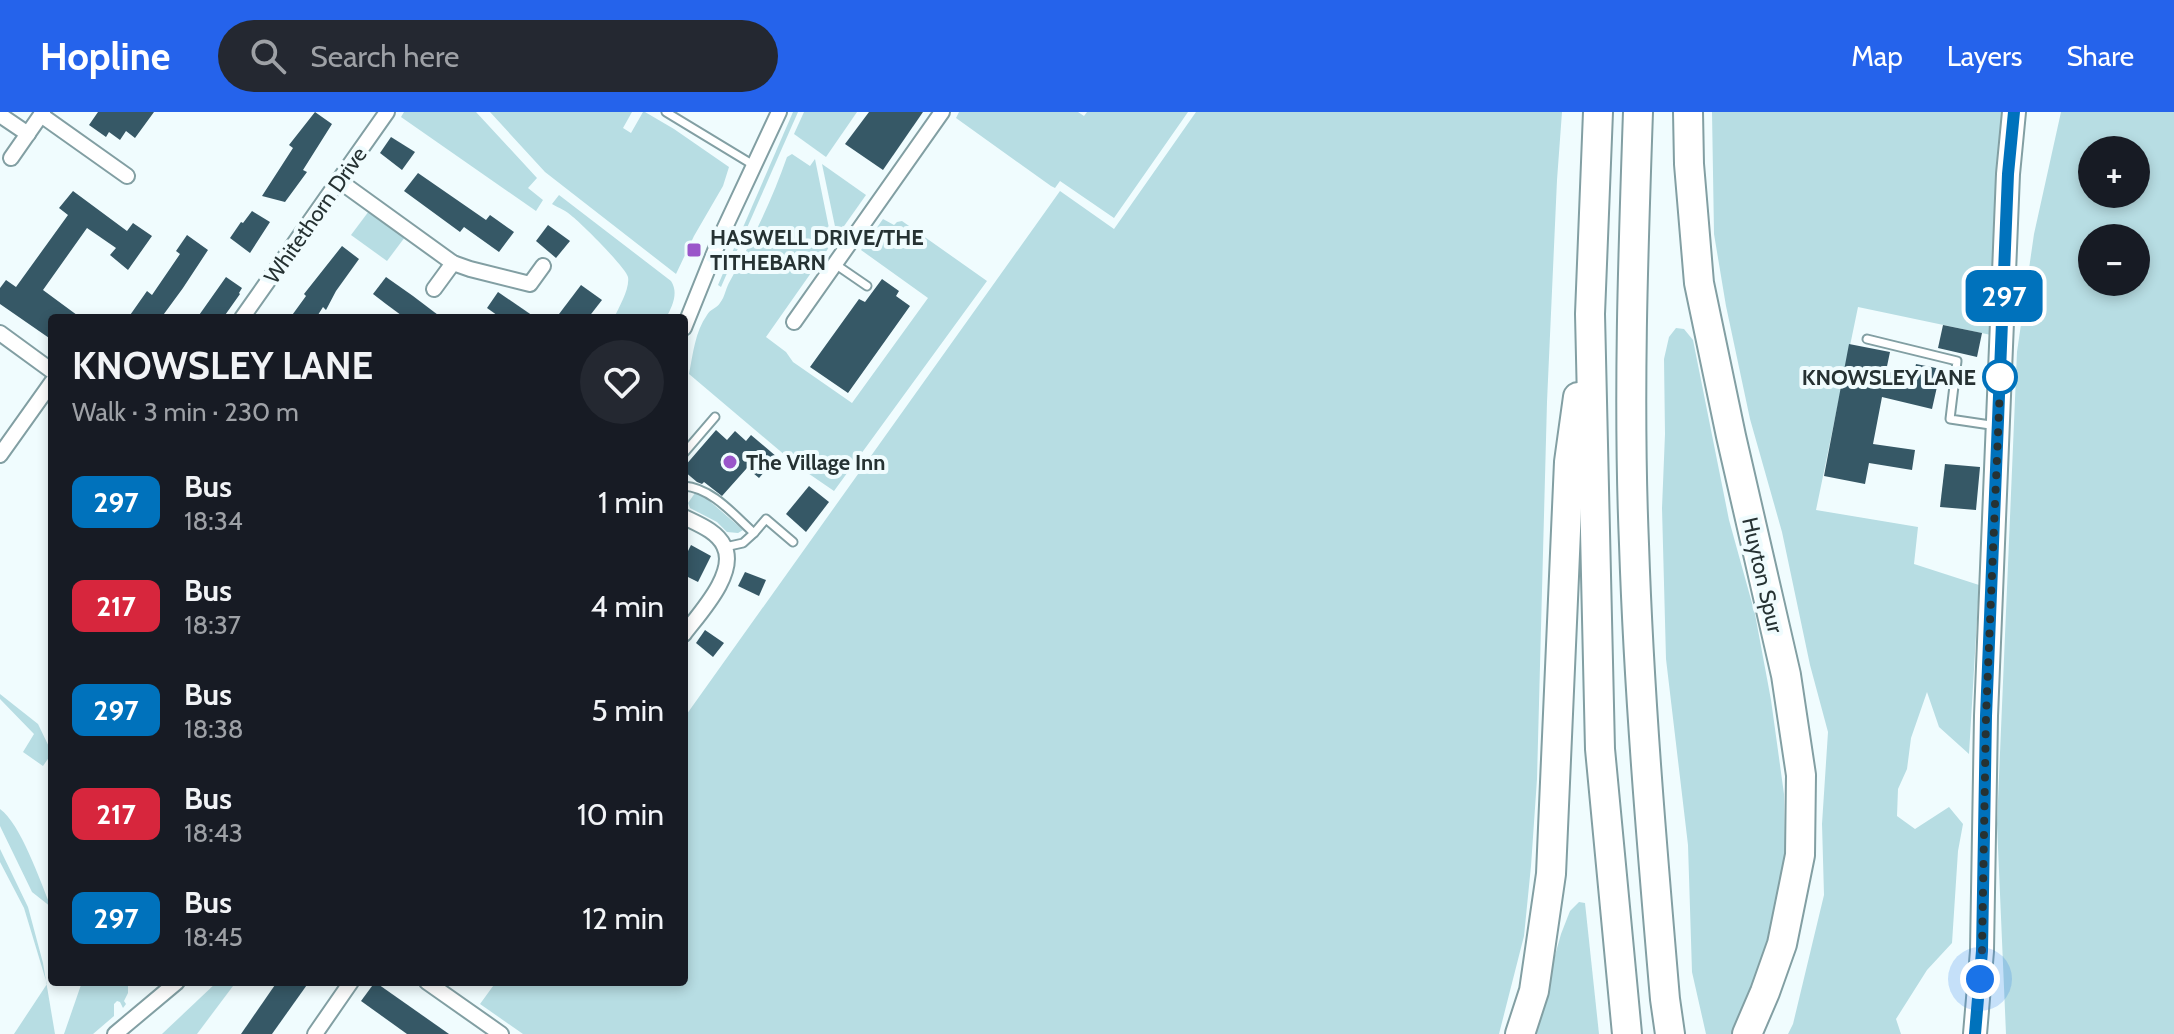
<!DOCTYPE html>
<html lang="en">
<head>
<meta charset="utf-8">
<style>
  body { margin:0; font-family:Cabin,sans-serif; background:#242831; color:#f1f3f6; height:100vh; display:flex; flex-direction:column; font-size:30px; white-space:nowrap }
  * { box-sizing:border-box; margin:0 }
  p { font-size:26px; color:#9ea1a6 }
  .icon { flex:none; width:44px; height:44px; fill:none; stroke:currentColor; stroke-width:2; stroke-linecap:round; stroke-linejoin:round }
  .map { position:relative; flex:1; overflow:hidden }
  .side { position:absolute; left:48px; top:202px; width:640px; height:672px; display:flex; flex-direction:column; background:#171b24; border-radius:8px; box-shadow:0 4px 12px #0003 }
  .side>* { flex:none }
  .badge { padding:0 16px; border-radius:12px; font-size:28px; line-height:52px }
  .controls { position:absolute; left:2078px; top:24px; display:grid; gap:16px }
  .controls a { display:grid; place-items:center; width:72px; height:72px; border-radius:50%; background:#171b24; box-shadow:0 4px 12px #0003; font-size:40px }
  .you { position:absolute; width:40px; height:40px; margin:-20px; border:6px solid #fff; border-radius:50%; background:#1a73e8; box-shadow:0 0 0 12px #1a73e833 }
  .map>.badge { position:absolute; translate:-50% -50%; box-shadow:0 0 0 4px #fff }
  .round { display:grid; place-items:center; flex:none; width:84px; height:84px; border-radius:42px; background:#242831 }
  .headline { display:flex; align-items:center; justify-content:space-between; height:136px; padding:0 24px }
  h1 { font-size:38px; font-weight:800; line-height:60px }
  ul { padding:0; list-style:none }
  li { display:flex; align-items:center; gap:24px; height:104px; padding:0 24px }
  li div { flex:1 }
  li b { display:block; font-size:30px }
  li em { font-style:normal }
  li .badge { min-width:88px; font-weight:700; text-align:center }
  header { display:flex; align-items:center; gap:48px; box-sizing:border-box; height:112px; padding:0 40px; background:#2563eb; color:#fff }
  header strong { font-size:38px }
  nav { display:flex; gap:44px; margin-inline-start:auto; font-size:28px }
  .search { width:560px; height:72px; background:#242831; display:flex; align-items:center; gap:20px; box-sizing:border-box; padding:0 28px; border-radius:44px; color:#9ea1a6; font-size:30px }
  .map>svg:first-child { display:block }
  .green { fill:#b7dde3; fill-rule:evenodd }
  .building { fill:#365866 }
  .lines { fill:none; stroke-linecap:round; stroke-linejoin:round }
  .service-casing { stroke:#829fa3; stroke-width:11 }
  .minor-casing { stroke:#829fa3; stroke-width:18 }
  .secondary-casing { stroke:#829fa3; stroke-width:26 }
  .motorway-casing { stroke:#829fa3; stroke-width:32 }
  .service { stroke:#fff; stroke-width:7 }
  .minor { stroke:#fff; stroke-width:14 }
  .secondary { stroke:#fff; stroke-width:22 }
  .motorway { stroke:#fff; stroke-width:28 }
  .line-casing { stroke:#fff; stroke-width:18 }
  .line { stroke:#0072bc; stroke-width:12 }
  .walk { stroke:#263233; stroke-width:8; stroke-dasharray:0 14.4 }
  .poi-dot { fill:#9a56ca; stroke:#f0fcfe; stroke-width:3 }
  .stop-dot { fill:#fff; stroke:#0072bc; stroke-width:4 }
  .labels { text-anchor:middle; stroke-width:8; stroke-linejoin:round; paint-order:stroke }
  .street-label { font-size:22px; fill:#263233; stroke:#f0fcfe }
  .poi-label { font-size:22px; font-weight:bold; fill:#263233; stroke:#f0fcfe; text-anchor:start }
  .stop-label { font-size:22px; font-weight:bold; fill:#263233; stroke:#f0fcfe; text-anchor:end }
</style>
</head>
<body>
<header>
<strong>Hopline</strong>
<div class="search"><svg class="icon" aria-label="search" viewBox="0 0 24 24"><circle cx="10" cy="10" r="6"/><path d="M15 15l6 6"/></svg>Search here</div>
<nav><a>Map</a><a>Layers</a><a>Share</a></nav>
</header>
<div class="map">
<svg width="2174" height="922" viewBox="0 0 2174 922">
  <rect width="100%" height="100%" fill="#f0fcfe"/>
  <!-- green -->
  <g class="green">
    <polygon points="404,0 476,0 537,66 528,76 543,88 536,99 401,5"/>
    <polygon points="490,0 632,0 623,16 631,21 643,0 645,0 674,17 729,55 723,74 694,124 676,162 545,60"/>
    <polygon points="793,0 798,0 721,175 718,173"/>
    <polygon points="804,0 857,0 826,45 794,22"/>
    <polygon points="959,0 1078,0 1084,4 1087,0 1188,0 1114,106 1060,69 1055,76 1051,74 956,6"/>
    <polygon points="1196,0 1562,0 1557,68 1547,290 1537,667 1531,754 1524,824 1499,922 523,922 480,892 496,870 684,870 684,606 1060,79 1114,117"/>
    <polygon points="1712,0 2002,0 1996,94 1991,223 1858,195 1816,398 1918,415 1914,452 1979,473 1969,642 1939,615 1927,580 1911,626 1907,657 1898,677 1897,704 1915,717 1949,695 1963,712 1958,739 1952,831 1927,858 1896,907 1901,922 1788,922 1793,912 1824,783 1822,712 1828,620 1810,553 1782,420 1750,307 1726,194 1714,122"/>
    <path d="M2061 0H2174V922H2006L1997 712 2017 240 2034 122ZM2136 38V82H2092V38ZM2136 126V170H2092V126Z"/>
    <path d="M792 42 810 54 815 47 832 131 766 225 786 240 793 250 852 291 928 186 861 138 883 107 894 113 897 110 902 109 987 169 834 379 799 355 689 262C693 242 695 220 707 203 710 197 717 196 720 191 725 185 726 175 730 169 752 129 772 88 787 45Z"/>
    <polygon points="822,52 866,83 837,124"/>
    <path d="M559 83 671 169C679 181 672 195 666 206H614C619 195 630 177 628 165 626 156 583 113 573 105 567 99 559 96 552 92Z"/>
    <polygon points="369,99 405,125 387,149 351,123"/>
    <polygon points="1676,216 1684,217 1693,228 1729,408 1755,502 1771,588 1784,682 1785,744 1778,795 1761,856 1734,922 1706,922 1692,860 1688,733 1666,547 1662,396 1665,322 1664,247 1669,225"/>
    <polygon points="695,381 705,385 743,418 738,421 727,420 717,410 690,396 688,391"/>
    <polygon points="0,582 38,612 52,641 43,654 23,640 34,622 0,587"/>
    <path d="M0 697C21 712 40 769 51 795L32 780 0 714Z"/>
    <polygon points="0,737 28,795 43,851 55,922 14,922 47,872 24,796 0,750"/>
    <polygon points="1579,790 1585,791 1599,922 1533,922 1561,822 1570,799"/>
    <polygon points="82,870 128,870 128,881 124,889 126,892 123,896 120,890 117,889 114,892 114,904 93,922 64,922"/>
    <polygon points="217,870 236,870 197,922 162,922"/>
  </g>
  <!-- building -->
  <g class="building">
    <polygon points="98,0 154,0 135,26 126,19 120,28 109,20 106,25 89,13"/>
    <polygon points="315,0 332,12 303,58 307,60 285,90 262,84 293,36 289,33"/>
    <polygon points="869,0 923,0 883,58 845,32"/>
    <polygon points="391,25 415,40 402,58 380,41"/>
    <polygon points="418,61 486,108 490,103 514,120 499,140 464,115 460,120 404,79"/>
    <polygon points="73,79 127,119 133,111 152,124 128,158 110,143 116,136 87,116 43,178 81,206 52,206 52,228 0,192 0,176 6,168 16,175 68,103 59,96"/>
    <polygon points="252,99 270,110 250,141 230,126 241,110 243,111"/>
    <polygon points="548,113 570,129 556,146 536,129"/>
    <polygon points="187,123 208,138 183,176 161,206 128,206 147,179 152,183 180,142 176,139"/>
    <polygon points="342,134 359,147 336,179 326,198 323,195 316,206 290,206 306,184 304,182"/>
    <polygon points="226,165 242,176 239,181 240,182 223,206 197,206"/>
    <polygon points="386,165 413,184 442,206 405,206 386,192 373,182"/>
    <polygon points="882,167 899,179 896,184 910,194 848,281 810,255 859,187 865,190"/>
    <polygon points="581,173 602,188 588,206 556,206"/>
    <polygon points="498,180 536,206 501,206 487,196"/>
    <polygon points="1943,213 1982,221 1977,245 1938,236"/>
    <polygon points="1849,232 1890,240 1886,259 1913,266 1916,252 1941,257 1932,297 1882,285 1873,332 1915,338 1912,358 1869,351 1865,372 1824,364"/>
    <polygon points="716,318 727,328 735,319 746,329 751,323 777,345 759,366 747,356 722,384 704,370 702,372 697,370 684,359 684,355"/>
    <polygon points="1945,352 1980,355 1976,398 1940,395"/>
    <polygon points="809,374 829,390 806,420 786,402"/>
    <polygon points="691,433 711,444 698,470 684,463 684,447"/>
    <polygon points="745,460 766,468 759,484 738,474"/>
    <polygon points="705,518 724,531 713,545 696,531"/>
    <polygon points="277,870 309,870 272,922 241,922"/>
    <polygon points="375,870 449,922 407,922 361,889"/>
  </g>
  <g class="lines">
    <defs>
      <g id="service">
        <polyline points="666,0 755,54"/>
        <polyline points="835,152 867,174"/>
        <polyline points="1867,227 1957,249 1950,307 1997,314"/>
        <polyline points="684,341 715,305"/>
        <path d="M684 374C712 376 734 403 754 421L766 407 793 430"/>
        <polyline points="725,435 743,431 754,421"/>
      </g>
      <g id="minor">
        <polyline points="0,3 28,22"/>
        <polyline points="41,3 127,64"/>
        <polyline points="11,46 43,0"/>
        <polyline points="338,68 453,151 470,157 530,172 543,154"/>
        <polyline points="434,177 453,151"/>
        <polyline points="242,206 387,0"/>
        <polyline points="794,210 942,0"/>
        <polyline points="684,216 721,124 779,0"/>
        <polyline points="0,221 52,259"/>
        <polyline points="0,343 52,270"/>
        <path d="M684 405C698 412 717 419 724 434 738 461 699 502 684 522"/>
        <polyline points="427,870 501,922"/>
        <polyline points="115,922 177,870"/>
        <polyline points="315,922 351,870"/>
      </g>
      <polyline id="secondary" points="1975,922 1982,839 1986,604 2008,62 2014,0"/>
      <g id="motorway">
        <polyline points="1598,0 1590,202 1600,637 1627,922"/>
        <path d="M1638 0C1633 144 1628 288 1634 432 1639 584 1652 735 1665 887L1670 922"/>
        <polyline points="1688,0 1689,52 1699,171 1731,324 1786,563 1801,663 1800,743 1782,832 1765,880 1747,922"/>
        <polyline points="1520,922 1534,879 1551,762 1569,350 1578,285"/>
      </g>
    </defs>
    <!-- service casing -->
    <use href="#service" class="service-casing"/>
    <!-- minor casing -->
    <use href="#minor" class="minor-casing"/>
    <!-- secondary casing -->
    <use href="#secondary" class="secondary-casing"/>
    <!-- motorway casing -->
    <use href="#motorway" class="motorway-casing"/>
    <!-- service -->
    <use href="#service" class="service"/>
    <!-- minor -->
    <use href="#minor" class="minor"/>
    <!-- secondary -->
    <use href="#secondary" class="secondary"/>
    <!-- motorway -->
    <use href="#motorway" class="motorway"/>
  </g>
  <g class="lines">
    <defs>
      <polyline id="line" points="1975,922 1982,839 1986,604 2008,62 2014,0"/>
    </defs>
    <!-- line casing -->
    <use href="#line" class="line-casing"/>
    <!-- line -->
    <use href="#line" class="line"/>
    <!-- walk -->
    <polyline class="walk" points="1980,867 1982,839 1986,604 2001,251 2000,265"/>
  </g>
  <!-- markers -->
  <g class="poi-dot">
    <rect x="686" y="130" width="16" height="16" rx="4"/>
    <circle cx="730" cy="350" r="8"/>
  </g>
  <circle class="stop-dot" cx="2000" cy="265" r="16"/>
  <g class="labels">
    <!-- street labels -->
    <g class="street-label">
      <text transform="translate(315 103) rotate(-55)" y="8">Whitethorn Drive</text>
      <text transform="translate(1763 463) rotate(77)" y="8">Huyton Spur</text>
    </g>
    <!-- poi labels -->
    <g class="poi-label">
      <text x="710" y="133">HASWELL DRIVE/THE<tspan x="710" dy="25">TITHEBARN</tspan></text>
      <text x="746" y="358">The Village Inn</text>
    </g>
    <!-- stop labels -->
    <g class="stop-label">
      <text x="1976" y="273">KNOWSLEY LANE</text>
    </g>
  </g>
</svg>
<div class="controls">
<a>+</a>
<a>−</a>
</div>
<div class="you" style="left:1980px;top:867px"></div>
<b class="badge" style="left:2004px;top:184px;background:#0072bc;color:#fff">297</b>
<section class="side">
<div class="headline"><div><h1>KNOWSLEY LANE</h1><p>Walk · 3 min · 230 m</p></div><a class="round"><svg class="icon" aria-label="heart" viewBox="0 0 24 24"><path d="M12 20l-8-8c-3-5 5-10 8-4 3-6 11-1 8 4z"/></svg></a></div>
<ul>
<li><span class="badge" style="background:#0072bc;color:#fff">297</span><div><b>Bus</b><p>18:34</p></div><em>1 min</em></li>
<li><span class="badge" style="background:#d7263d;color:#fff">217</span><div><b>Bus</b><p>18:37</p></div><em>4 min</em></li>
<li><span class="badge" style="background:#0072bc;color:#fff">297</span><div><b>Bus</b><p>18:38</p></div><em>5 min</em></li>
<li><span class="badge" style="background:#d7263d;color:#fff">217</span><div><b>Bus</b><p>18:43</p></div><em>10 min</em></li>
<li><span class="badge" style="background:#0072bc;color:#fff">297</span><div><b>Bus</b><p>18:45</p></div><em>12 min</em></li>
</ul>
</section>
</div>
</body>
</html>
